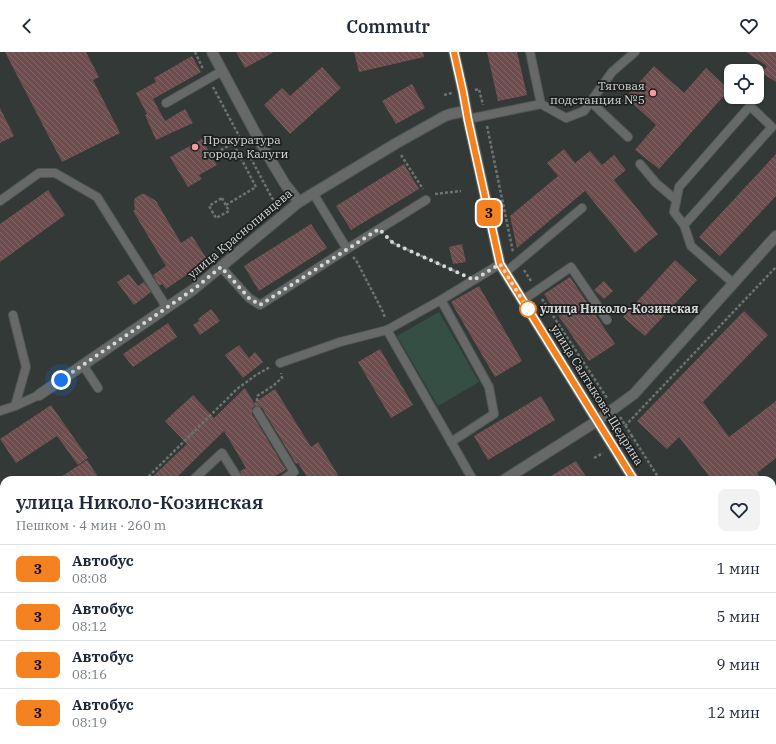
<!DOCTYPE html>
<html lang="ru">
<head>
<meta charset="utf-8">
<style>
  body { margin:0; font-family:"IBM Plex Serif",serif; background:#f2f2f3; color:#1f2937; height:100vh; display:flex; flex-direction:column; font-size:15px; white-space:nowrap }
  * { box-sizing:border-box; margin:0 }
  p { font-size:13px; color:#747a83 }
  .icon { flex:none; width:22px; height:22px; fill:none; stroke:currentColor; stroke-width:2; stroke-linecap:round; stroke-linejoin:round }
  .map { position:relative; flex:1; overflow:hidden }
  .panel { position:absolute; left:0px; top:424px; width:776px; height:268px; display:flex; flex-direction:column; background:#fff; border-radius:12px 12px 0 0; box-shadow:0 1px 3px #0004 }
  .panel>* { flex:none }
  .badge { padding:0 8px; border-radius:6px; font-size:14px; line-height:26px }
  .controls { position:absolute; left:724px; top:12px; display:grid; gap:8px }
  .controls a { display:grid; place-items:center; width:40px; height:40px; border-radius:8px; background:#fff; box-shadow:0 1px 3px #0004; font-size:20px }
  .you { position:absolute; width:20px; height:20px; margin:-10px; border:3px solid #fff; border-radius:50%; background:#1a73e8; box-shadow:0 0 0 6px #1a73e833 }
  .map>.badge { position:absolute; translate:-50% -50%; box-shadow:0 0 0 2px #fff }
  .round { display:grid; place-items:center; flex:none; width:42px; height:42px; border-radius:8px; background:#f2f2f3 }
  .head { display:flex; align-items:center; justify-content:space-between; height:68px; padding:0 16px }
  h1 { font-size:19px; font-weight:600; line-height:30px }
  ul { padding:0; list-style:none }
  li { display:flex; align-items:center; gap:12px; height:48px; padding:0 16px; border-top:1px solid #e0e1e3 }
  li div { flex:1 }
  li b { display:block; font-size:15px }
  li em { font-style:normal }
  li .badge { min-width:44px; font-weight:700; text-align:center }
  header { display:flex; justify-content:space-between; align-items:center; height:52px; padding:0 16px; background:#fff; font-size:18px; font-weight:600 }
  .map>svg:first-child { display:block }
  .park { fill:#354f45 }
  .building { fill:url(#building-back-hatch) }
  .lines { fill:none; stroke-linecap:round; stroke-linejoin:round }
  .service-casing { stroke:#4f5653; stroke-width:10 }
  .minor-casing { stroke:#4f5653; stroke-width:12 }
  .secondary-casing { stroke:#4f5653; stroke-width:12 }
  .path { stroke:#6d7370; stroke-width:2.5; stroke-dasharray:3 2; stroke-linecap:butt }
  .service { stroke:#666968; stroke-width:8 }
  .minor { stroke:#666968; stroke-width:10 }
  .secondary { stroke:#808582; stroke-width:10 }
  .line-casing { stroke:#fff; stroke-width:9 }
  .line { stroke:#f58220; stroke-width:6 }
  .walk { stroke:#d5d9d7; stroke-width:4; stroke-dasharray:0 7.2 }
  .poi-dot { fill:#f49aa0; stroke:#1c1f1e; stroke-width:1.5 }
  .stop-dot { fill:#fff; stroke:#f58220; stroke-width:2 }
  .labels { text-anchor:middle; stroke-width:3.5; stroke-linejoin:round; paint-order:stroke }
  .poi-label { font-size:12px; fill:#d5d9d7; stroke:#1c1f1e; text-anchor:end }
  .street-label { font-size:12px; fill:#d5d9d7; stroke:#1c1f1e }
  .stop-label { font-size:12px; font-weight:bold; fill:#d5d9d7; stroke:#1c1f1e; text-anchor:start }
</style>
</head>
<body>
<header><svg class="icon" aria-label="back" viewBox="0 0 24 24"><path d="M15 5l-7 7 7 7"/></svg>Commutr<svg class="icon" aria-label="heart" viewBox="0 0 24 24"><path d="M12 20l-8-8c-3-5 5-10 8-4 3-6 11-1 8 4z"/></svg></header>
<div class="map">
<svg width="776" height="692" viewBox="0 0 776 692">
  <defs>
    <pattern id="building-back-hatch" width="6" height="6" patternUnits="userSpaceOnUse"><rect width="6" height="6" fill="#6e4d4f"/><path d="M-1 5l2 2M0 0l6 6M5-1l2 2" fill="none" stroke="#826668"/></pattern>
  </defs>
  <rect width="100%" height="100%" fill="#323936"/>
  <!-- park -->
  <polygon class="park" points="439,260 479,330 438,354 397,284"/>
  <!-- building -->
  <g class="building">
    <polygon points="5,0 86,0 99,25 93,28 120,81 62,110"/>
    <polygon points="236,0 274,0 245,16"/>
    <polygon points="354,0 423,0 424,5 359,20"/>
    <polygon points="487,0 517,0 527,43 498,49"/>
    <polygon points="746,0 776,0 776,30 762,21 767,14"/>
    <polygon points="192,4 201,20 153,47 165,69 185,57 193,71 156,88 145,63 147,62 136,41 156,30 154,26"/>
    <polygon points="654,14 684,41 706,16 729,38 659,117 635,98 656,73 626,45"/>
    <polygon points="322,15 341,36 290,82 264,53 282,36 290,44"/>
    <polygon points="412,32 425,56 396,72 382,49"/>
    <polygon points="0,56 14,84 0,91"/>
    <polygon points="202,87 217,113 199,123 202,127 188,135 170,105"/>
    <polygon points="564,97 575,111 590,99 602,113 614,103 626,118 614,128 658,182 635,201 585,139 517,196 510,164 558,124 547,111"/>
    <polygon points="776,102 776,144 720,204 699,185"/>
    <polygon points="404,112 419,137 351,178 336,154"/>
    <polygon points="48,138 65,163 0,210 0,172"/>
    <polygon points="142,142 145,142 156,149 181,191 192,184 207,207 197,213 198,215 166,237 162,232 159,234 153,223 166,214 133,159 135,158 134,150 135,146"/>
    <polygon points="311,172 327,196 259,239 244,214"/>
    <polygon points="462,192 466,210 453,212 449,195"/>
    <polygon points="675,208 697,228 645,284 623,265"/>
    <polygon points="129,222 138,234 144,230 151,240 134,253 117,230"/>
    <polygon points="570,225 615,292 589,309 544,242"/>
    <polygon points="604,229 613,239 604,247 594,238"/>
    <polygon points="479,234 522,309 495,325 451,250"/>
    <polygon points="211,257 220,269 200,283 193,273 199,269 198,267"/>
    <polygon points="744,259 768,283 703,350 729,385 776,349 776,406 757,421 762,428 712,428 679,385 667,397 637,369"/>
    <polygon points="168,271 177,285 133,315 123,302"/>
    <polygon points="239,293 249,306 255,300 263,310 243,326 225,303"/>
    <polygon points="380,297 413,353 391,366 358,310"/>
    <polygon points="245,336 254,351 275,337 311,395 318,390 341,428 309,428 298,411 296,412 262,356 257,354 255,354 252,356 252,362 286,418 268,428 244,428 240,419 246,416 224,379 174,428 149,428 187,392 165,369 193,343 214,366"/>
    <polygon points="541,344 555,368 488,408 474,384"/>
    <polygon points="51,353 88,406 78,413 57,384 16,411 0,387"/>
    <polygon points="87,408 100,428 56,428"/>
    <polygon points="576,409 588,428 544,428"/>
  </g>
  <g class="lines">
    <defs>
      <g id="service">
        <polyline points="591,50 628,85"/>
        <polyline points="166,51 222,19"/>
        <polyline points="541,52 566,66 584,59 612,20 635,0"/>
        <polyline points="468,67 541,52 530,0"/>
        <polyline points="640,112 656,131 676,148"/>
        <polyline points="313,141 347,197 426,148"/>
        <polyline points="0,149 39,121 55,121 97,145 167,256"/>
        <polyline points="684,173 674,160 679,135 750,54 772,75 684,173 691,194 733,231"/>
        <polyline points="221,215 249,246 260,253 347,197"/>
        <polyline points="506,220 582,156"/>
        <polyline points="441,248 489,335 494,362 451,390"/>
        <polyline points="523,248 571,215 607,268"/>
        <polyline points="13,263 26,315 15,354"/>
        <polyline points="387,278 441,248 500,212"/>
        <polyline points="280,311 340,290 387,278 473,428"/>
        <polyline points="83,313 98,336"/>
        <polyline points="0,359 15,354 39,343"/>
        <polyline points="257,359 294,420 283,428"/>
        <polyline points="193,428 222,401 239,428"/>
        <polyline points="0,603 4,600"/>
        <polyline points="188,688 191,692"/>
        <polyline points="397,688 400,692"/>
        <polyline points="217,692 223,688"/>
        <polyline points="314,692 320,688"/>
        <polyline points="572,692 578,688"/>
      </g>
      <g id="minor">
        <polyline points="212,0 264,97 285,132 299,150"/>
        <polyline points="39,343 194,237 299,150 395,92 445,64 451,62 466,59"/>
        <polyline points="504,428 597,369 634,342 776,184"/>
      </g>
      <g id="secondary">
        <polyline points="454,0 463,40 468,67 500,212 634,428"/>
        <polyline points="772,658 776,665"/>
      </g>
    </defs>
    <!-- service casing -->
    <use href="#service" class="service-casing"/>
    <!-- minor casing -->
    <use href="#minor" class="minor-casing"/>
    <!-- secondary casing -->
    <use href="#secondary" class="secondary-casing"/>
    <!-- path -->
    <g class="path">
      <polyline points="195,0 203,17"/>
      <polyline points="213,35 272,146 278,154"/>
      <polyline points="475,38 479,37 483,53"/>
      <polyline points="444,43 452,41"/>
      <polyline points="487,74 513,200"/>
      <polyline points="212,103 241,87"/>
      <polyline points="401,103 423,137"/>
      <polyline points="435,142 461,139"/>
      <polygon points="222,146 229,159 216,166 209,154"/>
      <polyline points="226,153 256,135 233,91"/>
      <polyline points="386,184 393,191 461,222"/>
      <polyline points="353,205 356,208 383,260 385,266"/>
      <polyline points="524,218 531,229"/>
      <polyline points="542,247 607,346"/>
      <polyline points="257,349 257,344 273,334 282,326 281,321"/>
      <polyline points="620,365 632,384"/>
      <polyline points="625,374 776,215"/>
      <polyline points="622,389 632,384 660,428"/>
      <polyline points="594,406 603,401"/>
      <polyline points="145,428 237,337 256,323 270,315"/>
      <polyline points="0,567 4,564"/>
      <polyline points="772,615 776,622"/>
    </g>
    <!-- service -->
    <use href="#service" class="service"/>
    <!-- minor -->
    <use href="#minor" class="minor"/>
    <!-- secondary -->
    <use href="#secondary" class="secondary"/>
  </g>
  <g class="lines">
    <defs>
      <polyline id="line" points="454,0 463,40 468,68 500,212 634,428"/>
    </defs>
    <!-- line casing -->
    <use href="#line" class="line-casing"/>
    <!-- line -->
    <use href="#line" class="line"/>
    <!-- walk -->
    <polyline class="walk" points="61,328 194,237 221,215 249,246 260,253 379,177 393,191 474,228 500,212 528,257"/>
  </g>
  <!-- markers -->
  <g class="poi-dot">
    <circle cx="653" cy="41" r="4"/>
    <circle cx="195" cy="95" r="4"/>
  </g>
  <circle class="stop-dot" cx="528" cy="257" r="8"/>
  <g class="labels">
    <!-- poi labels -->
    <g class="poi-label">
      <text x="645" y="38">Тяговая<tspan x="645" dy="14">подстанция №5</tspan></text>
      <text x="203" y="92" text-anchor="start">Прокуратура<tspan x="203" dy="14">города Калуги</tspan></text>
    </g>
    <!-- street labels -->
    <g class="street-label">
      <text transform="translate(240 182) rotate(-40)" y="4">улица Краснопивцева</text>
      <text transform="translate(597 343) rotate(58)" y="4">улица Салтыкова-Щедрина</text>
    </g>
    <!-- stop labels -->
    <g class="stop-label">
      <text x="540" y="261">улица Николо-Козинская</text>
    </g>
  </g>
</svg>
<div class="controls">
<a><svg class="icon" aria-label="locate" viewBox="0 0 24 24"><circle cx="12" cy="12" r="6"/><path d="M12 2v4M12 18v4M2 12h4M18 12h4"/></svg></a>
</div>
<div class="you" style="left:61px;top:328px"></div>
<b class="badge" style="left:489px;top:161px;background:#f58220;color:#111">3</b>
<section class="panel">
<div class="head"><div><h1>улица Николо-Козинская</h1><p>Пешком · 4 мин · 260 m</p></div><a class="round"><svg class="icon" aria-label="heart" viewBox="0 0 24 24"><path d="M12 20l-8-8c-3-5 5-10 8-4 3-6 11-1 8 4z"/></svg></a></div>
<ul>
<li><span class="badge" style="background:#f58220;color:#111">3</span><div><b>Автобус</b><p>08:08</p></div><em>1 мин</em></li>
<li><span class="badge" style="background:#f58220;color:#111">3</span><div><b>Автобус</b><p>08:12</p></div><em>5 мин</em></li>
<li><span class="badge" style="background:#f58220;color:#111">3</span><div><b>Автобус</b><p>08:16</p></div><em>9 мин</em></li>
<li><span class="badge" style="background:#f58220;color:#111">3</span><div><b>Автобус</b><p>08:19</p></div><em>12 мин</em></li>
</ul>
</section>
</div>
</body>
</html>
